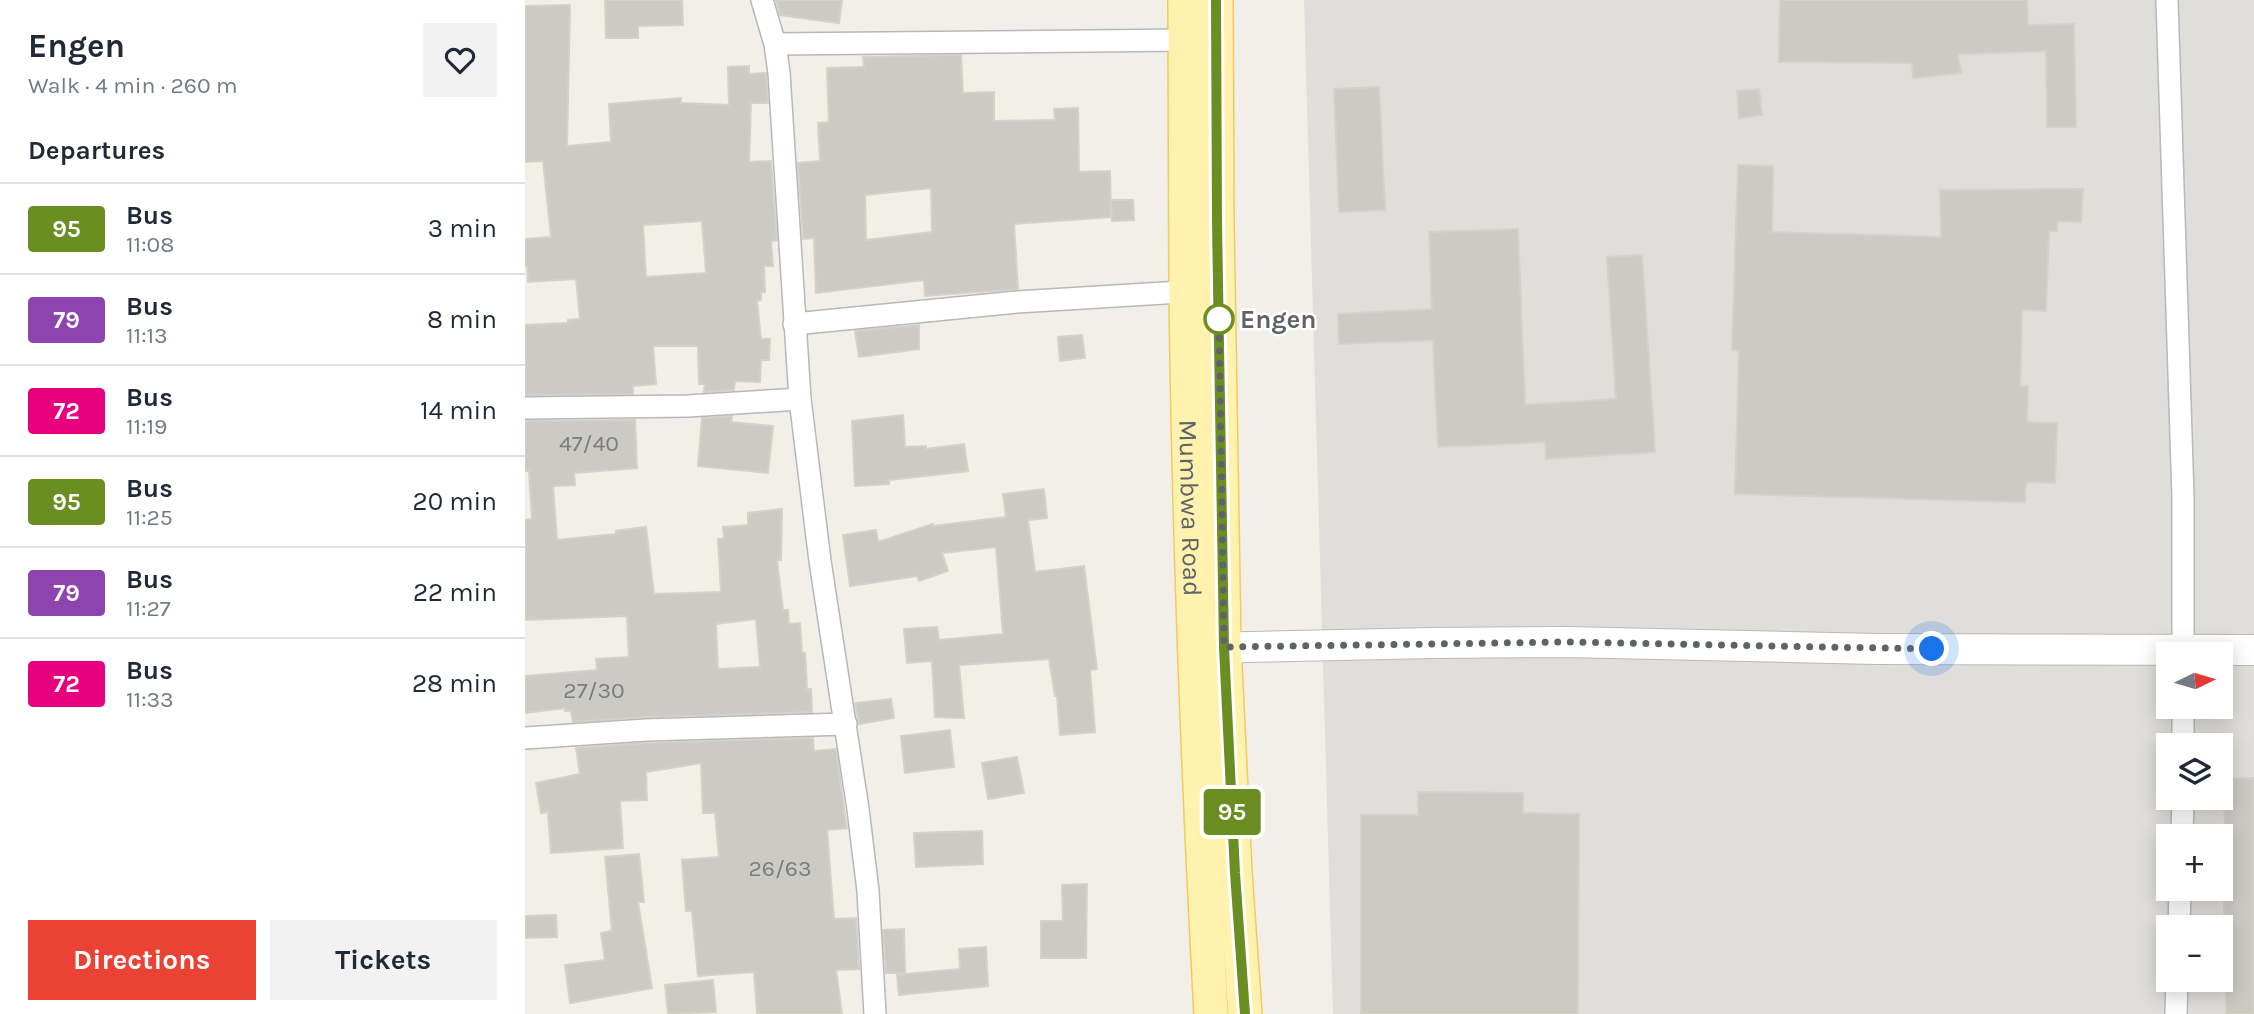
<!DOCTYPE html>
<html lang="en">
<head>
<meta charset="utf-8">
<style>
  body { margin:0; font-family:Karla,sans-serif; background:#f2f2f3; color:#1f2937; height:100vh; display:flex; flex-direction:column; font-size:26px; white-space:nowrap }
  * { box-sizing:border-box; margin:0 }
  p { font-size:23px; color:#747a83 }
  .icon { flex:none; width:38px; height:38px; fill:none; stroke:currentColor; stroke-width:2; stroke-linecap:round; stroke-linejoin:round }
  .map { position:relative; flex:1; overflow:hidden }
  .side { display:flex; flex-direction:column; background:#fff; width:525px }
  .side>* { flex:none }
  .badge { padding:0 14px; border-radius:5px; font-size:24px; line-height:46px }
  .needle { width:46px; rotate:85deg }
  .controls { position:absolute; left:1631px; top:642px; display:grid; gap:14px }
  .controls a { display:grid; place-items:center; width:77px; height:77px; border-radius:0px; background:#fff; box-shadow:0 4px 18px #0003; font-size:35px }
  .you { position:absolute; width:35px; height:35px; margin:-18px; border:5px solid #fff; border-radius:50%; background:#1a73e8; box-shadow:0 0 0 10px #1a73e833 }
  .map>.badge { position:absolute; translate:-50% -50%; box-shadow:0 0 0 4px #fff }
  h2 { padding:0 28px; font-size:26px; line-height:63px }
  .round { display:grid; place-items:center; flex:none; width:74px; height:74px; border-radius:0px; background:#f2f2f3 }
  .overview { display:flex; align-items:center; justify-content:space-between; height:119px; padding:0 28px }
  h1 { font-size:33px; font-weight:700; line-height:52px }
  .cta { display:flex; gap:14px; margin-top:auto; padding:14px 28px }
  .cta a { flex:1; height:80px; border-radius:0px; background:#ea4335; color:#fff; font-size:28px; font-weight:700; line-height:80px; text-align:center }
  .cta a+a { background:#f2f2f3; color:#1f2937 }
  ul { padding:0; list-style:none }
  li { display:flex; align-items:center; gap:21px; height:91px; padding:0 28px; border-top:2px solid #e0e1e3 }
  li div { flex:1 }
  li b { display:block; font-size:26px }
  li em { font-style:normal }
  li .badge { min-width:77px; font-weight:700; text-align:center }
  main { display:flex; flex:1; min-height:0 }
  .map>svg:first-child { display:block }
  .industrial { fill:#e0deda; fill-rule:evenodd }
  .building { fill:#cccac5; stroke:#d6d1c6; stroke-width:2; fill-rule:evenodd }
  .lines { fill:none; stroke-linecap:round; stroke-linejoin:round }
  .street-casing { stroke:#b5b8bc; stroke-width:24 }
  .secondary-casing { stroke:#b6babf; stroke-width:32 }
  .primary-casing { stroke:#f2c960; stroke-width:36 }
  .street { stroke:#fff; stroke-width:21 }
  .secondary { stroke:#fff; stroke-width:30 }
  .primary { stroke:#fff2af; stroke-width:33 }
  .line-casing { stroke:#fff; stroke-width:16 }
  .line { stroke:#6b8e23; stroke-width:10 }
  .walk { stroke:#5f6368; stroke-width:7; stroke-dasharray:0 12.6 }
  .stop-dot { fill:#fff; stroke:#6b8e23; stroke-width:3.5 }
  .labels { text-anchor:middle; stroke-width:5; stroke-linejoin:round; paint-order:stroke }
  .number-label { font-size:23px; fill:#7a7d7f }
  .stop-label { font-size:26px; font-weight:bold; fill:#5f6368; stroke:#fff; text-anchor:start }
  .street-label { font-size:26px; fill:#5f6368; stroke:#fff }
</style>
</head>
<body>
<main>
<section class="side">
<div class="overview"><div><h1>Engen</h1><p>Walk · 4 min · 260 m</p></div><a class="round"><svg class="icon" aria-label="heart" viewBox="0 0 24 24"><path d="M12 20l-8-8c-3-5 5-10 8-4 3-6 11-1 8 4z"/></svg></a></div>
<h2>Departures</h2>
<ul>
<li><span class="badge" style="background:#6b8e23;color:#fff">95</span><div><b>Bus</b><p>11:08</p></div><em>3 min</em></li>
<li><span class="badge" style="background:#8e44ad;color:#fff">79</span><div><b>Bus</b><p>11:13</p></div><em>8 min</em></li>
<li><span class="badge" style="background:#e6007e;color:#fff">72</span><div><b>Bus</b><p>11:19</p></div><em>14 min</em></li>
<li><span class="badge" style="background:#6b8e23;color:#fff">95</span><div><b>Bus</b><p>11:25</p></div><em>20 min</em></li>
<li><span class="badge" style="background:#8e44ad;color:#fff">79</span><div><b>Bus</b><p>11:27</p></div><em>22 min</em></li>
<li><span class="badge" style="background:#e6007e;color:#fff">72</span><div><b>Bus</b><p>11:33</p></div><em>28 min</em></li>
</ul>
<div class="cta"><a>Directions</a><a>Tickets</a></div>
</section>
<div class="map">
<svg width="1729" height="1014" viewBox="0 0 1729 1014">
  <rect width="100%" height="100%" fill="#f1efe8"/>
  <!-- industrial -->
  <path class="industrial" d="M779 0H1729V1014H808ZM1643 654H1696V707H1643ZM1643 746H1696V798H1643ZM1643 836H1696V889H1643ZM1643 928H1696V980H1643Z"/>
  <!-- building -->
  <g class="building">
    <polygon points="80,0 157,0 158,25 113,26 113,38 81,38"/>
    <polygon points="251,0 317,0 314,23 255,15"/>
    <polygon points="1255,0 1502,0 1503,25 1549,24 1551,127 1522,127 1521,51 1433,54 1436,73 1388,78 1387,63 1254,62"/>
    <path d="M45 5 42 146 86 142 84 104 156 98V103L204 105 203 67 224 66V74L241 73 243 103H226L224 162 246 161 252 240 246 241 248 266H239L240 292H236V300L232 301 236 339H245L244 360H236L235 382 210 381 209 390 179 392 180 384H174L173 346H128L131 384 108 386V394L0 395V325L43 323V320L55 319 51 279 3 282 2 266H0V239L26 237 18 161 0 162V6ZM177 221 181 273 121 277 118 225Z"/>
    <path d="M436 55 438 93 469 92V121L530 120 529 109 553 108 554 172 585 171 586 217 489 224 493 289 400 296 399 280 291 293 289 238 278 239 273 163 295 161 293 123 304 122 302 68 339 67 338 57ZM406 188 407 232 341 240 340 195Z"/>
    <polygon points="854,87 860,210 814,212 809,89"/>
    <polygon points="1234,89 1237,115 1214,118 1212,91"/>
    <polygon points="1213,165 1248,166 1247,232 1416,237 1415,190 1558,189 1556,222 1532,221 1532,231 1524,231 1521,311 1497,310 1495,386 1503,386 1502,422 1532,423 1530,483 1501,482 1500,502 1210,494 1214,351 1207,350"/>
    <polygon points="586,200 608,200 609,220 587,221"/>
    <polygon points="993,229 1000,405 1091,399 1082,257 1117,255 1130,452 1021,459 1020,442 913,447 908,340 814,344 813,314 907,309 904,232"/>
    <polygon points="394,325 394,349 334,357 330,331"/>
    <polygon points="557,335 560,358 535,361 533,337"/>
    <polygon points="378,415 380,447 401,446 401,449 439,444 443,471 364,480 364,484 330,486 327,421"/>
    <polygon points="207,416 206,422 248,426 243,473 173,466 177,418"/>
    <path d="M110 420 112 468 49 473 50 485 28 486 32 540 91 534V531L121 527 129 594 196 592 193 539 199 538 198 527 223 525V513L257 509 256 560H252L258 610H263L264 624 275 623 277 653H280L282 689H286L287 712 121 717 48 722 46 711H40V708L0 713V676L72 670 71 659 104 657 102 616 0 620V520L7 519 4 471H0V421ZM231 619 235 667 193 669 191 624Z"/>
    <polygon points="519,489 522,518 503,520 510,572 559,566 572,669 565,670 570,732 535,735 532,696 530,696 524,659 434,665 439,718 410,717 407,661 382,663 379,629 412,627 414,640 478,634 471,547 417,553 423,571 394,581 392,576 325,586 318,535 351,530 353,542 408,524 408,526 481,517 478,494"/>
    <polygon points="366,699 369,718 334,724 330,703"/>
    <polygon points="425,730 429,767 380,773 376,736"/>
    <polygon points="288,738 289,751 311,749 321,823 322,828 302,830 309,919 331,918 332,931 334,969 311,970 317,1014 232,1014 229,972 173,976 167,911 161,911 157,860 194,857 190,813 178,813 176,763 121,772 122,800 95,801 98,848 26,853 23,812 16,813 11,783 55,774 51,748 122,743"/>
    <polygon points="492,757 499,793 463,799 457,763"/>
    <polygon points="1729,778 1729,1014 1701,1014 1698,850 1701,850 1698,779"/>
    <polygon points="893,792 998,793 998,813 1054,814 1053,1014 836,1014 836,815 893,815"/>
    <polygon points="457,831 458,864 391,867 389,833"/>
    <polygon points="114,854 119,902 113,902 127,988 45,1003 40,965 80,960 76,933 87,931 80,857"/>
    <polygon points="562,884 561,958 516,958 516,921 538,921 537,885"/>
    <polygon points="31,915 32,937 0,938 0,916"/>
    <polygon points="379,929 380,973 361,973 358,930"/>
    <polygon points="461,947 463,986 374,995 372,975 435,969 434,949"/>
    <polygon points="188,980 191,1012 143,1014 140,985"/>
  </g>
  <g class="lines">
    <defs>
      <g id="street">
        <polyline points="237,0 250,44 254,73 275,399 295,561 333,809 343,891 350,1014"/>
        <polyline points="1642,0 1658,497 1658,654"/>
        <polyline points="250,44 660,40"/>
        <polyline points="269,324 492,302 672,291"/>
        <polyline points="0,408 163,406 275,399"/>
        <polyline points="1658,707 1658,746"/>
        <polyline points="0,738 121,730 321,724"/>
        <polyline points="1657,836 1658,798"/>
        <polyline points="1654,928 1655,889"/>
        <polyline points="1651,1014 1652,980"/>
      </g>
      <polyline id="secondary" points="676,648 908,643 1041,642 1351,649 1729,650"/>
      <g id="primary">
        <path id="s1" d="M660 0C661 97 660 194 661 291 664 532 673 773 686 1014"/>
        <polyline points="691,0 692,223 699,647 710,873 720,1014"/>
      </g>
    </defs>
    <!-- street casing -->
    <use href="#street" class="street-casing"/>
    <!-- secondary casing -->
    <use href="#secondary" class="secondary-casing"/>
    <!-- primary casing -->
    <use href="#primary" class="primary-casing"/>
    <!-- street -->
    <use href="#street" class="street"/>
    <!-- secondary -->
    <use href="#secondary" class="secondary"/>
    <!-- primary -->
    <use href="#primary" class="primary"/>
  </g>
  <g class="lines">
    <defs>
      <polyline id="line" points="691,0 692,223 699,647 710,873 720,1014"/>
    </defs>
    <!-- line casing -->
    <use href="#line" class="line-casing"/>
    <!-- line -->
    <use href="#line" class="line"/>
    <!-- walk -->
    <polyline class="walk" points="694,319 694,316 699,647 1041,642 1407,649"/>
  </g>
  <!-- markers -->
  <circle class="stop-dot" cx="694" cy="319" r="14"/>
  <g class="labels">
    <!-- number labels -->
    <g class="number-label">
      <text x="64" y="451">47/40</text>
      <text x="69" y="698">27/30</text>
      <text x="255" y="876">26/63</text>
    </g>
    <!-- stop labels -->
    <g class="stop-label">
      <text x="715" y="328">Engen</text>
    </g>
    <!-- street labels -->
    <g class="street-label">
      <text dy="9" stroke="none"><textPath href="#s1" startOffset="508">Mumbwa Road</textPath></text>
    </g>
  </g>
</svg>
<div class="controls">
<a><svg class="needle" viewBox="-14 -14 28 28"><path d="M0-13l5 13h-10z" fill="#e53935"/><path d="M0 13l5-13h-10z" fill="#747a83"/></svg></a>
<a><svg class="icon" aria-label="layers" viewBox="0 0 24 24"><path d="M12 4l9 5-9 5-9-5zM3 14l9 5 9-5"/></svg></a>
<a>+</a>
<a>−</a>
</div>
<div class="you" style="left:1407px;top:649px"></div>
<b class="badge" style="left:707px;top:812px;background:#6b8e23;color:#fff">95</b>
</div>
</main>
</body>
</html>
